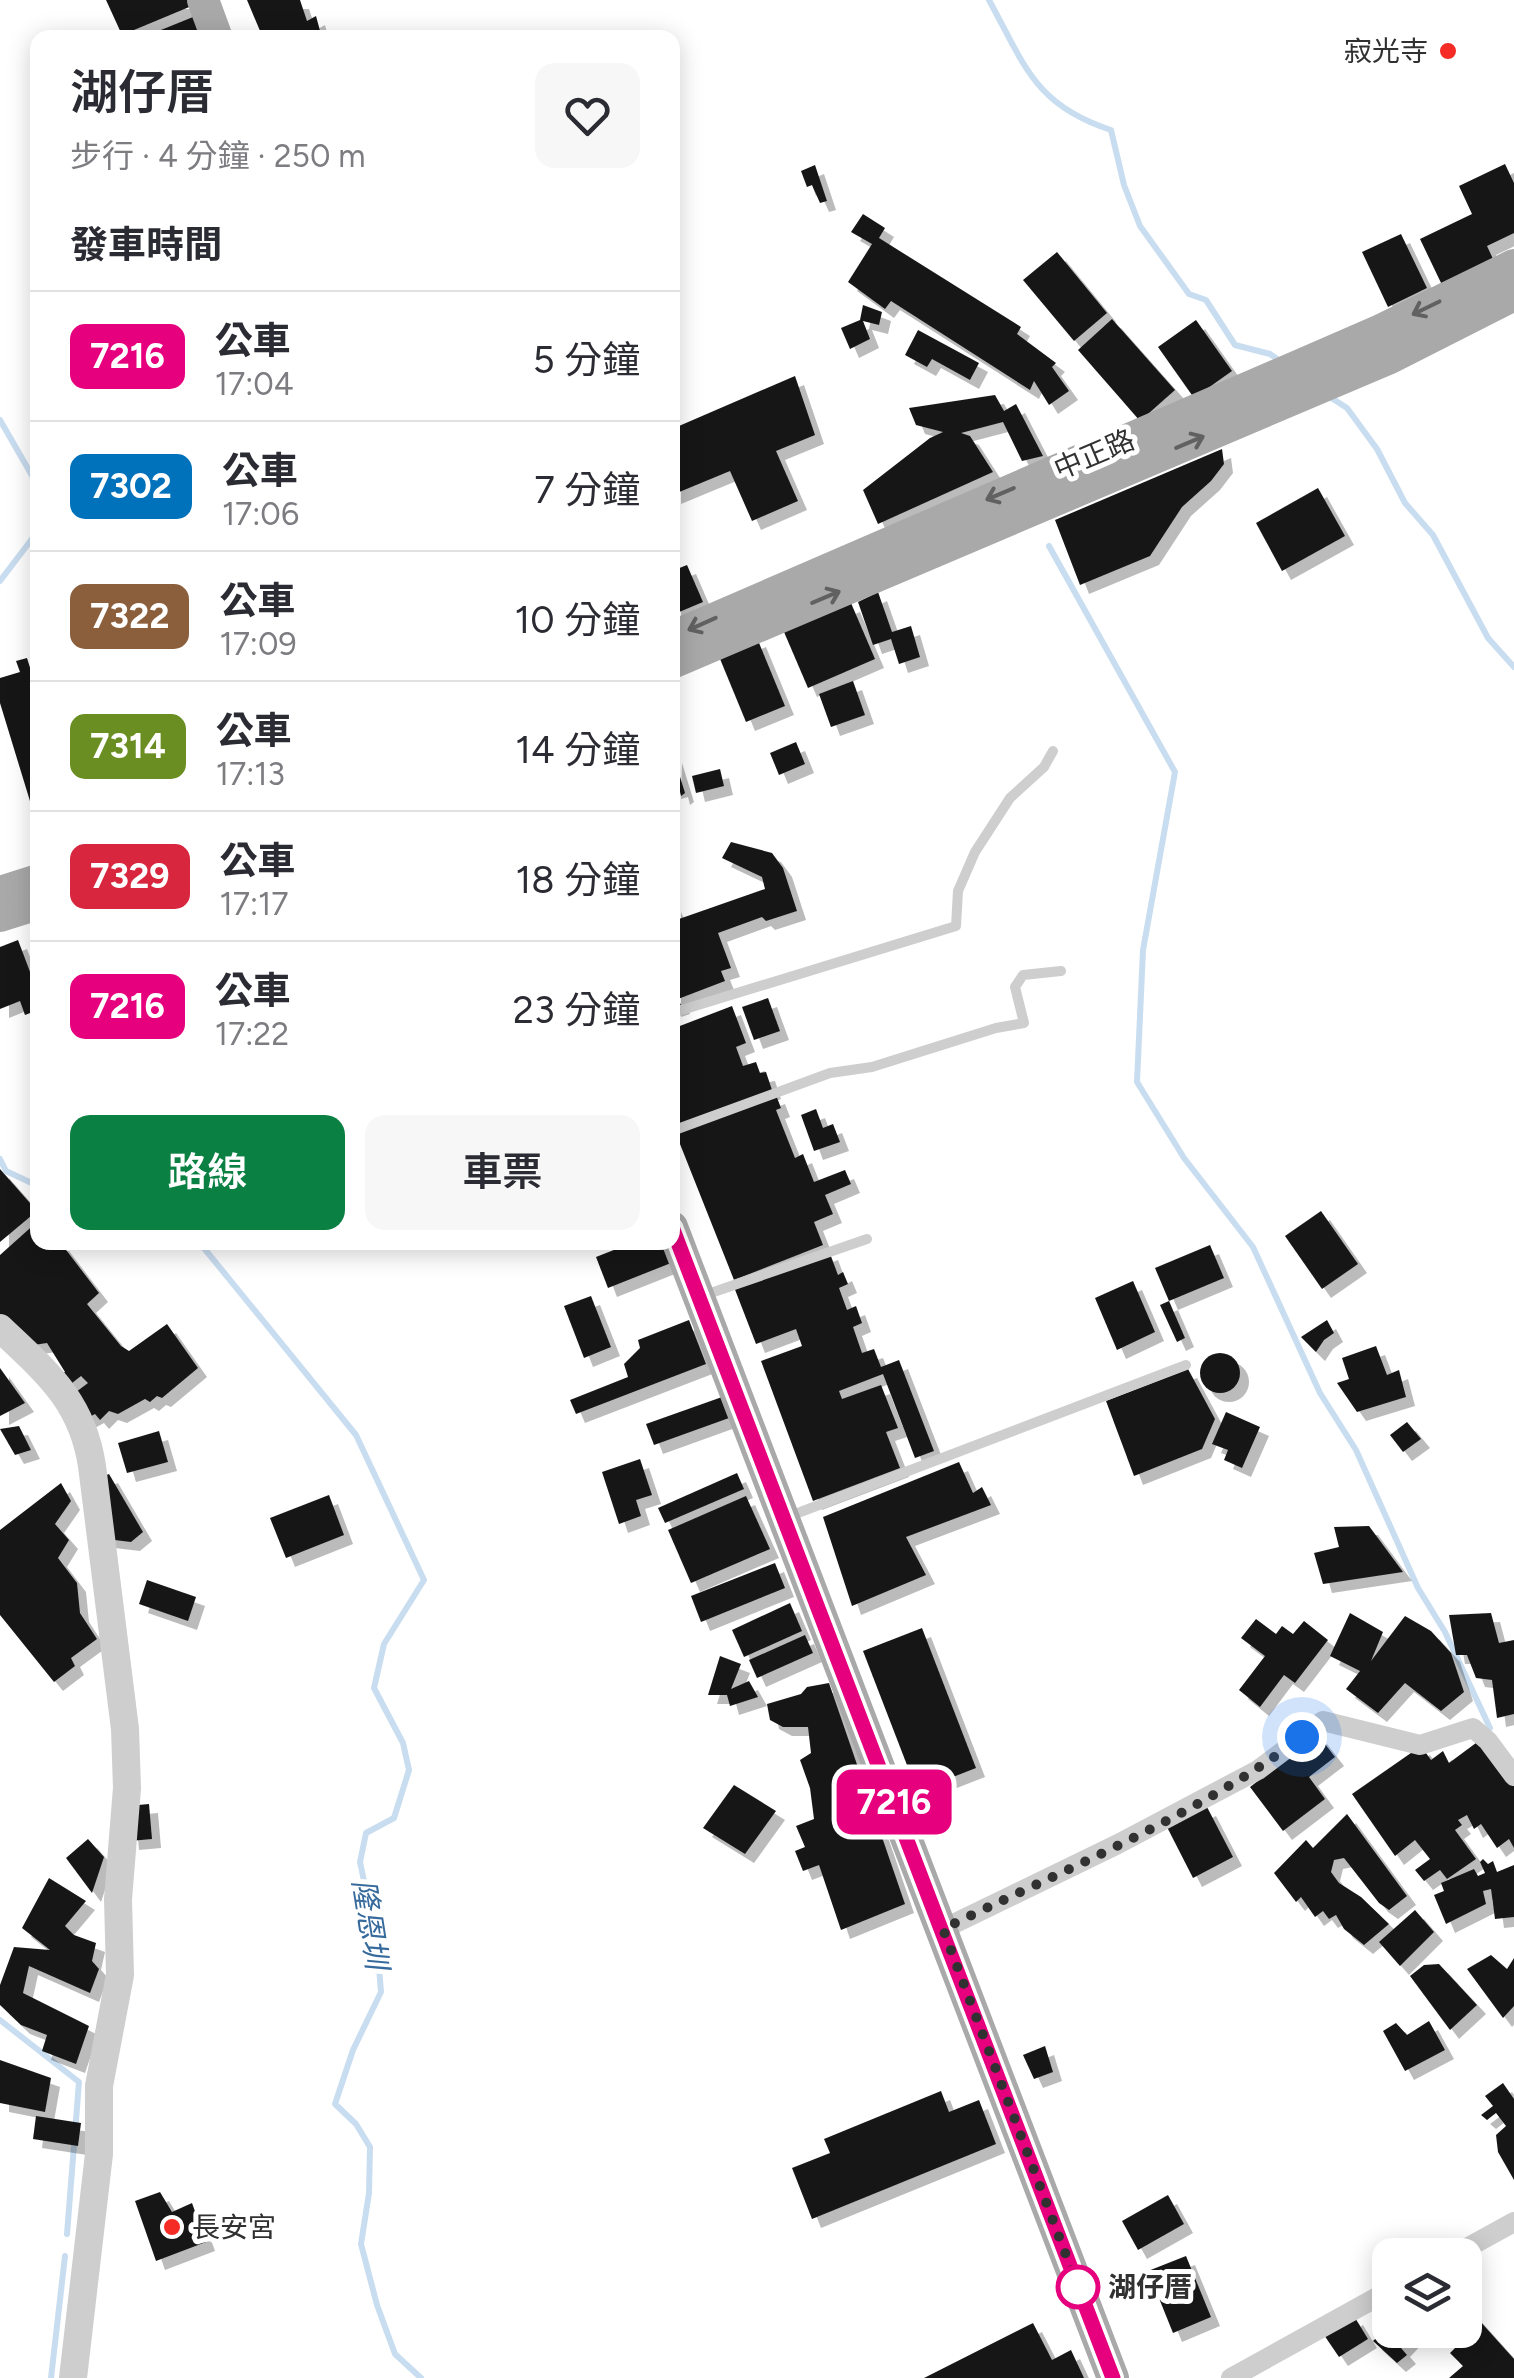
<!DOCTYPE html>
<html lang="zh-TW">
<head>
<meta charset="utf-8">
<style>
  body { margin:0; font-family:Figtree,"Noto Sans TC",sans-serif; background:#f7f7f7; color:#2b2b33; height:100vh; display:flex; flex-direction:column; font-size:38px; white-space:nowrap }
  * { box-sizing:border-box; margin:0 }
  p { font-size:32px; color:#7c7c81 }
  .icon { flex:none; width:55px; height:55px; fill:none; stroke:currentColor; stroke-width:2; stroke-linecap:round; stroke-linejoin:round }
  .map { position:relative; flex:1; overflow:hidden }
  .panel { position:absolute; left:30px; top:30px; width:650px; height:1220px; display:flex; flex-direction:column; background:#fff; border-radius:20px; box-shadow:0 5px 25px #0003 }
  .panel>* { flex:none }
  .badge { padding:0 20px; border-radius:15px; font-size:35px; line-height:65px }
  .controls { position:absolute; left:1372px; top:2238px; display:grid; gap:20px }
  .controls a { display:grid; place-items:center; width:110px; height:110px; border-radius:20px; background:#fff; box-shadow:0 5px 25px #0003; font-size:50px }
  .you { position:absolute; width:50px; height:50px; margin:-25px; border:8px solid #fff; border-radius:50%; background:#1a73e8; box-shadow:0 0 0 15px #1a73e833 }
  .map>.badge { position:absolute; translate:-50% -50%; box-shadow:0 0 0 5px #fff }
  h2 { padding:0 40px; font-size:38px; line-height:90px }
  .round { display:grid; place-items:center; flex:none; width:105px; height:105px; border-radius:20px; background:#f7f7f7 }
  .overview { display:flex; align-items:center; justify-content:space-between; height:170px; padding:0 40px }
  h1 { font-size:48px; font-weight:600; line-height:75px }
  .cta { display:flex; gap:20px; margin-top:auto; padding:20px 40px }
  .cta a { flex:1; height:115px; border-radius:20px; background:#0b8043; color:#fff; font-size:40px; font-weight:600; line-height:115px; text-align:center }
  .cta a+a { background:#f7f7f7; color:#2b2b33 }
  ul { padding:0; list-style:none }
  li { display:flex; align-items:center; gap:30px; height:130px; padding:0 40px; border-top:2px solid #e1e1e2 }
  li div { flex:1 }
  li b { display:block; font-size:38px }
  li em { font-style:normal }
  li .badge { min-width:110px; font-weight:700; text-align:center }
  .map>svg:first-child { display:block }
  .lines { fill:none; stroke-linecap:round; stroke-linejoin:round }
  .stream { stroke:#c9ddf0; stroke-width:6 }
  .building { fill:#181818; filter:url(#shadow) }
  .service { stroke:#cecece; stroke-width:10 }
  .minor { stroke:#cecece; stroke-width:20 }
  .tertiary { stroke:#cecece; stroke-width:28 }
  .primary { stroke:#a9a9a9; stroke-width:32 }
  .oneway { stroke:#616161 }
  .line-casing { stroke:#fff; stroke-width:22 }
  .line { stroke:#e6007e; stroke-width:15 }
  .walk { stroke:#313131; stroke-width:10; stroke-dasharray:0 18 }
  .poi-dot { fill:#f52c26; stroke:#fff; stroke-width:4 }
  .stop-dot { fill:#fff; stroke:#e6007e; stroke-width:5 }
  .labels { text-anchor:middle; stroke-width:10; stroke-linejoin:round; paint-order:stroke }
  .poi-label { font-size:28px; fill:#313131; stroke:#fff; text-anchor:end }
  .street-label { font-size:28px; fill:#313131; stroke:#fff }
  .stop-label { font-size:28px; font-weight:bold; fill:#313131; stroke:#fff; text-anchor:start }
  .water-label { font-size:30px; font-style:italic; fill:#366a9c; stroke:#fff }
</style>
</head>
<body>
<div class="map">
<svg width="1514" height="2378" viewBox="0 0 1514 2378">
  <defs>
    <filter id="shadow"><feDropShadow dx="9" dy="9" stdDeviation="0" flood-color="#0004"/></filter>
  </defs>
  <rect width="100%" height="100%" fill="#fff"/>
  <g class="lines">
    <!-- stream -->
    <g class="stream">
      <path d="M989 0C1025 66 1035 105 1111 130L1124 185 1140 226 1189 294 1206 300 1235 345 1270 354 1280 361"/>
      <polyline points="1330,397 1347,408 1377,449 1405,503 1433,535 1488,638 1514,667"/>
      <polyline points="0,420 38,486"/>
      <polyline points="1049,546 1175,772 1143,950 1137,1082 1184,1158 1253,1247 1320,1393 1356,1450 1418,1588 1445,1632 1490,1728"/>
      <polyline points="0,581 38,531"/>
      <polyline points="0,1159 6,1171 38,1186"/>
      <polyline points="199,1242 356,1435 424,1580 384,1644 374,1688 403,1743 409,1770 394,1818 366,1833 360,1862 377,1943 381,1992 353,2050 335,2104 356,2124 370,2147 369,2193 361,2244 377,2305 395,2354 421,2378"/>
      <polyline points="0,2020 79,2082 67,2234"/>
      <polyline points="51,2378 65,2256"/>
    </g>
  </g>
  <!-- building -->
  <g class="building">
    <polygon points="106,0 191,0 194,5 122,35"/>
    <polygon points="247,0 300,0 307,21 316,16 322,38 263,38"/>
    <polygon points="198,15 204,30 186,38 152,38 151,34"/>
    <polygon points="1505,164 1514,183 1514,233 1487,246 1494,261 1442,285 1420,239 1472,214 1459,186"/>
    <polygon points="815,165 827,201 820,203 812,185 807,187 801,171"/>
    <polygon points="863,214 885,228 879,238 1021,327 1017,334 1056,363 1052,367 1069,391 1049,405 1034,381 1030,390 891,301 885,309 848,282 872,244 851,232"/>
    <polygon points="1401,234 1427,288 1388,307 1362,252"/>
    <polygon points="1057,252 1107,313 1074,341 1023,280"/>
    <polygon points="863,305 882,312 879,325 863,321 870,339 850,349 841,328 860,320"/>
    <polygon points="1112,319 1175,390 1140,421 1078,350"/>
    <polygon points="1196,320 1232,371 1194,398 1158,347"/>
    <polygon points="918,330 979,363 970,380 932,359 927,367 905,355"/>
    <polygon points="795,376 815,435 776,451 798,501 752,521 730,471 672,495 672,429"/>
    <polygon points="995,395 1004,411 1016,404 1043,456 1022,461 1003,422 961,433 970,436 993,472 878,524 863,490 930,438 943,432 916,425 909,408"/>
    <polygon points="1222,449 1224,464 1211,481 1182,507 1150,556 1080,585 1055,520"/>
    <polygon points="1318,488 1345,536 1282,571 1256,523"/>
    <polygon points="687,565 703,602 672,615 672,571"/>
    <polygon points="878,592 892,632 911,626 920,657 899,664 891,639 873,645 858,602"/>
    <polygon points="851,603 875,659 808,688 784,632"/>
    <polygon points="757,638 785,706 746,722 718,654"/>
    <polygon points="27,658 38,693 37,824 0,703 0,678 20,672 16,661"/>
    <polygon points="853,681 865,715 831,727 819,694"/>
    <polygon points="796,742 805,764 779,775 770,753"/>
    <polygon points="673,754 685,793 681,796 679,788 672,790"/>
    <polygon points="720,769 724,786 696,793 692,776"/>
    <polygon points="731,842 772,853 783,868 797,911 766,921 762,917 718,933 731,968 721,971 725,981 678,999 681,1005 672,1008 672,903 679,919 765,889 762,877 722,858"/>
    <polygon points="18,940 38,993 38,1010 25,1015 20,1001 0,1009 0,947"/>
    <polygon points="768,998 780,1031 754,1040 742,1007"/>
    <polygon points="732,1006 746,1043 736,1047 743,1066 756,1062 760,1073 766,1072 772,1090 675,1127 672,1029"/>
    <polygon points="776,1095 781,1108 776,1110 795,1158 803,1154 814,1182 845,1170 851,1184 825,1195 833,1214 814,1222 823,1245 734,1280 676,1134"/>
    <polygon points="816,1109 823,1128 833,1124 840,1142 814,1151 801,1115"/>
    <polygon points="0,1169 37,1211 0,1242"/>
    <polygon points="1321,1211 1358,1264 1322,1289 1285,1236"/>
    <polygon points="38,1221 38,1242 60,1242 99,1293 87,1304 121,1346 129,1351 167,1324 198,1368 162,1398 157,1396 150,1402 145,1399 118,1414 109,1411 100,1420 95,1414 82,1421 68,1398 88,1383 81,1376 67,1387 59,1376 65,1372 47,1343 27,1346 0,1315 0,1255"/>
    <polygon points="634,1242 663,1242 671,1263 608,1288 596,1257"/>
    <polygon points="1210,1245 1224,1278 1169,1301 1155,1268"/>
    <polygon points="829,1251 838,1275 843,1272 848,1284 839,1288 847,1310 856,1306 862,1323 853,1327 862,1353 874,1349 881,1367 899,1360 934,1451 915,1458 883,1374 839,1391 842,1399 881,1385 898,1428 886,1432 900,1468 813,1501 761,1361 802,1346 796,1329 756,1344 734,1287"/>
    <polygon points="1133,1281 1155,1332 1117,1350 1095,1298"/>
    <polygon points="591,1296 611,1347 584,1358 564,1306"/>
    <polygon points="1169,1301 1185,1338 1177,1342 1160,1305"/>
    <polygon points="689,1320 706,1364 576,1414 570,1400 628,1377 624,1364 640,1348 638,1340"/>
    <polygon points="1327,1320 1334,1333 1324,1340 1316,1352 1301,1337"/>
    <polygon points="1376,1346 1387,1375 1399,1370 1406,1397 1357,1412 1337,1383 1349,1379 1342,1358"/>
    <circle cx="1220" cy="1373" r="20"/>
    <polygon points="0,1368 25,1403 0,1416"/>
    <polygon points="1188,1369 1215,1419 1202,1449 1134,1476 1106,1401"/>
    <polygon points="722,1397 729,1418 654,1445 646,1424"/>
    <polygon points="1226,1412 1260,1427 1242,1468 1224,1460 1228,1450 1212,1444"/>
    <polygon points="1407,1422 1421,1439 1403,1452 1390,1435"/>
    <polygon points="19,1426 31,1450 15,1455 0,1429"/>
    <polygon points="159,1431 168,1462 127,1473 118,1443"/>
    <polygon points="640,1459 652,1495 636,1500 641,1516 619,1524 602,1472"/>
    <polygon points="959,1462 973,1493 982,1487 991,1505 906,1537 926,1575 852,1606 823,1517"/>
    <polygon points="737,1473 744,1489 665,1523 658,1508"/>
    <polygon points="109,1474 143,1532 131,1542 106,1539 91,1481"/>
    <polygon points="61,1483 71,1501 55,1524 69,1540 58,1558 77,1583 80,1613 97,1639 71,1658 75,1666 54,1682 0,1615 0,1530"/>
    <polygon points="329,1495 344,1535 286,1558 270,1518"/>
    <polygon points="746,1496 770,1549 691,1583 668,1530"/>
    <polygon points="1369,1526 1403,1572 1323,1584 1314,1553 1339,1547 1334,1527"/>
    <polygon points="775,1563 785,1588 701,1622 691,1596"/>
    <polygon points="147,1580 196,1597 188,1621 139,1604"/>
    <polygon points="790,1603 802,1631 744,1657 732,1630"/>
    <polygon points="1350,1613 1383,1632 1371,1661 1405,1616 1431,1631 1451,1653 1464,1692 1441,1711 1405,1683 1378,1713 1346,1689 1360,1671 1330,1656"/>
    <polygon points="1491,1613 1499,1643 1514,1640 1514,1714 1497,1718 1492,1680 1476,1678 1467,1655 1456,1655 1449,1615"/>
    <polygon points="1256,1619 1276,1634 1282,1626 1293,1634 1304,1621 1328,1640 1295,1683 1284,1675 1260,1707 1239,1690 1265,1656 1241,1638"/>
    <polygon points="922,1628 976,1768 917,1791 863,1651"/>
    <polygon points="805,1635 813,1653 757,1678 749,1660"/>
    <polygon points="720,1656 741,1664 731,1689 749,1681 758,1697 730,1706 727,1695 708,1695"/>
    <polygon points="829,1683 905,1904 841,1930 819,1865 803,1871 795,1851 805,1847 796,1826 814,1819 810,1788 800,1760 811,1753 808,1727 783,1727 770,1720 767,1704 801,1694 807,1687"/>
    <polygon points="1318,1735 1335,1757 1309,1777 1325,1799 1283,1831 1250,1787"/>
    <polygon points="1480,1740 1514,1785 1514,1848 1509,1839 1497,1848 1481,1824 1474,1829 1467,1815 1458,1820 1462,1825 1455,1830 1476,1859 1447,1879 1440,1870 1424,1881 1415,1870 1430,1859 1415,1840 1395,1856 1352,1794 1421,1746 1431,1760 1443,1751 1449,1763"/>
    <polygon points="734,1785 776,1811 745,1854 703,1828"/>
    <polygon points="149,1804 152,1839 130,1841 127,1806"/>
    <polygon points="1207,1807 1233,1857 1193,1878 1167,1827"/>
    <polygon points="1347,1814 1407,1896 1389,1910 1379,1903 1344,1858 1334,1860 1331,1872 1339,1883 1361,1897 1389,1924 1364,1945 1344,1929 1336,1915 1329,1919 1323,1911 1315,1917 1301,1897 1296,1902 1274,1873 1306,1840 1313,1848"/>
    <polygon points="88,1839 104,1857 92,1893 66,1858"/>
    <polygon points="1483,1859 1488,1864 1493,1861 1497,1872 1514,1865 1514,1917 1495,1919 1491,1889 1483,1891 1486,1904 1446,1924 1434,1895 1444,1891 1441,1883 1474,1869 1478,1876 1485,1873 1480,1862"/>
    <polygon points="49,1878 86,1901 65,1926 74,1935 96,1943 92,1961 99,1969 90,1993 29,1966 23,1993 89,2026 76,2064 42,2051 47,2035 21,2025 0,2005 0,1985 14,1947 50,1950 22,1928"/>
    <polygon points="1415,1910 1434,1932 1400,1966 1379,1942"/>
    <polygon points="1491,1955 1507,1969 1514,1958 1514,2006 1503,2018 1467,1969"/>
    <polygon points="1439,1964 1477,2005 1450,2030 1410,1976 1424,1965"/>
    <polygon points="1429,2021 1445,2050 1405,2071 1383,2031 1396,2023 1407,2035"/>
    <polygon points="1045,2046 1053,2072 1034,2079 1023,2055"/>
    <polygon points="0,2060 51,2078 45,2112 0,2103"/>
    <polygon points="1503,2083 1514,2099 1514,2180 1498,2152 1496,2135 1506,2126 1496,2113 1487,2120 1481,2115 1493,2106 1485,2096"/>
    <polygon points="941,2091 949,2112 979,2100 996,2144 812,2219 792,2168 830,2153 824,2139"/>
    <polygon points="36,2116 81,2123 78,2146 33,2139"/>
    <polygon points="160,2192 172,2212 192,2203 206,2242 156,2261 135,2201"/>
    <polygon points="1168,2195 1184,2224 1138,2250 1122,2221"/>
    <polygon points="1186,2256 1211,2317 1173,2333 1148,2271"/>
    <polygon points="1469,2309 1514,2359 1514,2378 1449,2378 1463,2366 1450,2353 1457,2346 1441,2332 1465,2330 1465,2312"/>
    <polygon points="1354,2316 1368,2339 1339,2357 1324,2335"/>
    <polygon points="1033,2323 1052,2360 1071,2350 1084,2378 924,2378"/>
    <polygon points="1390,2325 1390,2330 1416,2332 1401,2348 1407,2355 1397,2363 1373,2341"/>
  </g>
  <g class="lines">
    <!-- service -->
    <g class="service">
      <polyline points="672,1013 956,926 958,891 975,852 1010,798 1044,767 1053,751"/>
      <polyline points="672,1131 830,1073 872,1067 996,1028 1024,1023 1015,987 1023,975 1061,971"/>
      <polyline points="705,1295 867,1239"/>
      <polyline points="790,1516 1186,1365"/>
    </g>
    <!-- minor -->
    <g class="minor">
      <polyline points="943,1929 1118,1844 1258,1770 1323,1721 1420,1745 1473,1728 1488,1741 1514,1776"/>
      <polyline points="1454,2255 1514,2222"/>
      <polyline points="1231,2378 1390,2290"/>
    </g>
    <!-- tertiary -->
    <path class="tertiary" d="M0 1328C46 1372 82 1400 92 1466L125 1729 127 1788 118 1899 120 1975 99 2086V2154L73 2378"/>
    <!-- primary -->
    <g class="primary">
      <polyline points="203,0 217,38"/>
      <polyline points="672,637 1381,330 1514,265"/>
      <polyline points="672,663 1390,358 1514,295"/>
      <polyline points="0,892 38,880"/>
      <polyline points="0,916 38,904"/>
      <polyline points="672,1227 1113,2378"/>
    </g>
  </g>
  <!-- one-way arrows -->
  <defs><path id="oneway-shaft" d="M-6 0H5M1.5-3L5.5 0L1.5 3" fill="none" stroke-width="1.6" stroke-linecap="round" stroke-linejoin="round" transform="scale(2.5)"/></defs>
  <g class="oneway">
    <use href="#oneway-shaft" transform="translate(1426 308) rotate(154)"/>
    <use href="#oneway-shaft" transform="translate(1190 442) rotate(-23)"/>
    <use href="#oneway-shaft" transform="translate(1000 494) rotate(157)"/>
    <use href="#oneway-shaft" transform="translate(826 597) rotate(-23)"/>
    <use href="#oneway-shaft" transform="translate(702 624) rotate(156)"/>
  </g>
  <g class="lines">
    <defs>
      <polyline id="line" points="672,1227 1113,2378"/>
    </defs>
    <!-- line casing -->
    <use href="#line" class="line-casing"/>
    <!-- line -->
    <use href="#line" class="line"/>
    <!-- walk -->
    <path class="walk" d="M1078 2287 943 1929C1059 1872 1199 1815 1302 1737"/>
  </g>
  <!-- markers -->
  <g class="poi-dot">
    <circle cx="1448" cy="51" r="10"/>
    <circle cx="172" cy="2227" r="10"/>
  </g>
  <circle class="stop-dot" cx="1078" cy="2287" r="20"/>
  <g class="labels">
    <!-- poi labels -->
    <g class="poi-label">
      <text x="1428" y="61">寂光寺</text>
      <text x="192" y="2237" text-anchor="start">長安宮</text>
    </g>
    <!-- street labels -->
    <g class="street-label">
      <text transform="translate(1094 454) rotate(-23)" y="10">中正路</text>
    </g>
    <!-- stop labels -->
    <g class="stop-label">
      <text x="1108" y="2297">湖仔厝</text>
    </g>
    <!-- water labels -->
    <g class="water-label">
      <text transform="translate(370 1924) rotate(81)" y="10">隆恩圳</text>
    </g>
  </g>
</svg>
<div class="controls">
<a><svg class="icon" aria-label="layers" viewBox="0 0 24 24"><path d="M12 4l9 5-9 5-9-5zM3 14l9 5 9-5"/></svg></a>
</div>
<div class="you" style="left:1302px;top:1737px"></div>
<b class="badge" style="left:894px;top:1802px;background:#e6007e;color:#fff">7216</b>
<section class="panel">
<div class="overview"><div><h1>湖仔厝</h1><p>步行 · 4 分鐘 · 250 m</p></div><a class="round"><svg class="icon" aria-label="heart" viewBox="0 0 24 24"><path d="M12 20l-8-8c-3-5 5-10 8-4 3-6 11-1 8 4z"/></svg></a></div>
<h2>發車時間</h2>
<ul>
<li><span class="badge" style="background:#e6007e;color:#fff">7216</span><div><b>公車</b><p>17:04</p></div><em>5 分鐘</em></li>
<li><span class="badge" style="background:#0072bc;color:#fff">7302</span><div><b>公車</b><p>17:06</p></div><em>7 分鐘</em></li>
<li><span class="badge" style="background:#8b5e3c;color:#fff">7322</span><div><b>公車</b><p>17:09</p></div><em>10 分鐘</em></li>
<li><span class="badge" style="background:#6b8e23;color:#fff">7314</span><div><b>公車</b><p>17:13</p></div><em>14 分鐘</em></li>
<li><span class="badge" style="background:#d7263d;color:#fff">7329</span><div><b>公車</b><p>17:17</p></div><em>18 分鐘</em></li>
<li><span class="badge" style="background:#e6007e;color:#fff">7216</span><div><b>公車</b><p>17:22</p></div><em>23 分鐘</em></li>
</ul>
<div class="cta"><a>路線</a><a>車票</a></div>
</section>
</div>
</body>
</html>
